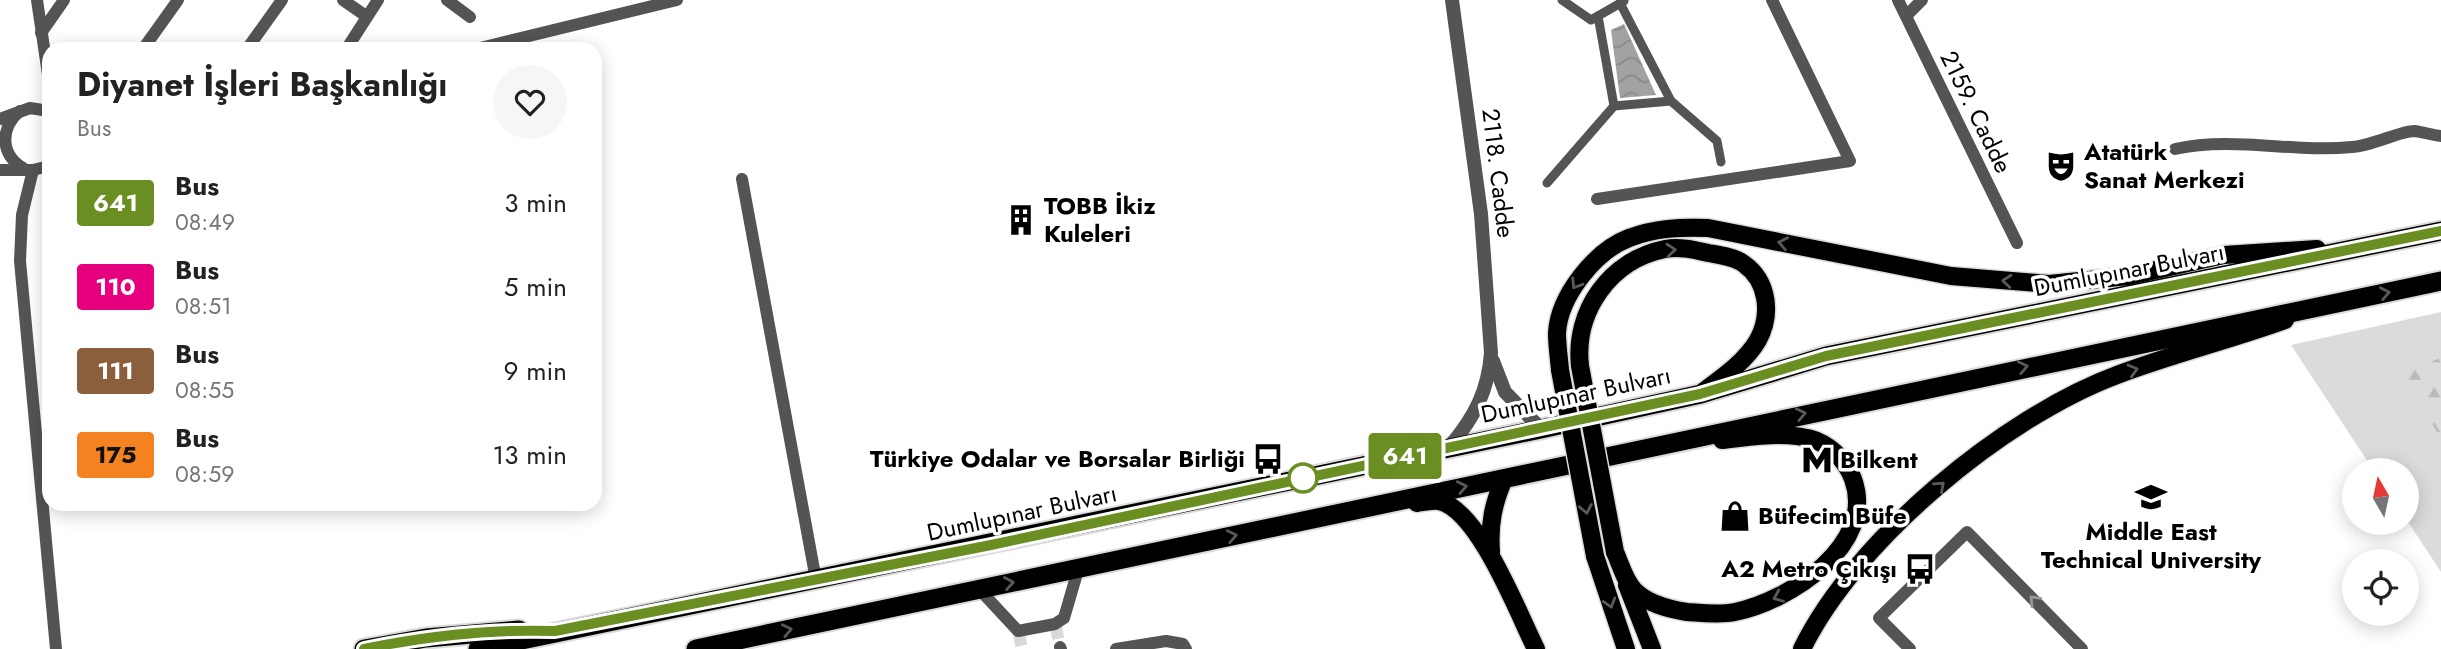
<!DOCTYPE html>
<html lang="en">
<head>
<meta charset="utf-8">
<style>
  body { margin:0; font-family:Jost,sans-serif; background:#f6f6f6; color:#222; height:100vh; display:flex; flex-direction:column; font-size:26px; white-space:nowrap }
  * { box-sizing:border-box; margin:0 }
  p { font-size:23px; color:#767676 }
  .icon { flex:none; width:38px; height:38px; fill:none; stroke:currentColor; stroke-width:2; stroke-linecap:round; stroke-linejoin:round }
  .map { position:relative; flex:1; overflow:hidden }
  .side { position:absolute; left:42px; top:42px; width:560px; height:469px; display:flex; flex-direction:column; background:#fff; border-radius:21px; box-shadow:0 4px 18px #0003 }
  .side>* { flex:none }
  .badge { padding:0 14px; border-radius:5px; font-size:24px; line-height:46px }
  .needle { width:46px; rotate:351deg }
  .fabs { position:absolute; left:2342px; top:458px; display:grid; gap:14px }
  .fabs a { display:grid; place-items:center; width:77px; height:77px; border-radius:50%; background:#fff; box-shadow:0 4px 18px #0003; font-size:35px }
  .map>.badge { position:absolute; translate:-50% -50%; box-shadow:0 0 0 4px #fff }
  .round { display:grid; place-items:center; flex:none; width:74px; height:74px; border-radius:37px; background:#f6f6f6 }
  .overview { display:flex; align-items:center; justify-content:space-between; height:119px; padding:0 35px }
  h1 { font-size:33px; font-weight:700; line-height:52px }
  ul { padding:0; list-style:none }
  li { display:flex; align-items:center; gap:21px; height:84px; padding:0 35px }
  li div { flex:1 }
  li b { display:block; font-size:26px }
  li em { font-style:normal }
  li .badge { min-width:77px; font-weight:700; text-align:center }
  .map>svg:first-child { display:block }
  .grass { fill:#dbdbdb }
  .forest { fill:url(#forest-firs) }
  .water { fill:url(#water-waves) }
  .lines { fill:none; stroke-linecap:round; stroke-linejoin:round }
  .minor-tunnel { stroke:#d9d9d9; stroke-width:12; stroke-dasharray:12 6; stroke-linecap:butt }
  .primary-casing { stroke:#dbdbdb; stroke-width:21 }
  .trunk-casing { stroke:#dbdbdb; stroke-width:23 }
  .pedestrian { stroke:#545454; stroke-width:9 }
  .minor { stroke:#545454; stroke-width:12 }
  .tertiary { stroke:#545454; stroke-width:14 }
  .primary { stroke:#000; stroke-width:18 }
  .trunk { stroke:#000; stroke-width:19 }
  .primary-bridge-casing { stroke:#dbdbdb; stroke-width:21; stroke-linecap:butt }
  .primary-bridge { stroke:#000; stroke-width:18 }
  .oneway { stroke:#595959 }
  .oneway2 { stroke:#989898 }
  .line-casing { stroke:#fff; stroke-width:16 }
  .line { stroke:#6b8e23; stroke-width:10 }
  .stop-dot { fill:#fff; stroke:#6b8e23; stroke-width:3.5 }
  .labels { text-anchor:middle; stroke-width:7; stroke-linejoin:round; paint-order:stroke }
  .street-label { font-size:24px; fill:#000; stroke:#fff }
  .poi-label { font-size:24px; font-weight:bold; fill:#000; stroke:#fff; text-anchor:start }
</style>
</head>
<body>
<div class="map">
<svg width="2441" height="649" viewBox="0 0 2441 649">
  <defs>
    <pattern id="forest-firs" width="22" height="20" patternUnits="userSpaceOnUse" patternTransform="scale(1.75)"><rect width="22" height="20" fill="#dbdbdb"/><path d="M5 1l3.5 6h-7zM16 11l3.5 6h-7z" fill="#bababa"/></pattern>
    <pattern id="water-waves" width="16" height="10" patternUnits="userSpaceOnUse" patternTransform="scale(1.75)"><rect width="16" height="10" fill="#a2a2a2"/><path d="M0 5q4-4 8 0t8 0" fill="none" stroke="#8a8a8a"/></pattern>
  </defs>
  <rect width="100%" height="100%" fill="#fff"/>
  <!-- grass -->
  <polygon class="grass" points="2441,312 2441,572 2406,519 2406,471 2374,471 2291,345"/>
  <!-- forest -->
  <polygon class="forest" points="2441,357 2441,438 2402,377"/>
  <!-- water -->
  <polygon class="water" points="1624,24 1656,95 1620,98 1611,30"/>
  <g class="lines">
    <!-- minor-tunnel -->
    <g class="minor-tunnel">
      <polyline points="1056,627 1060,647"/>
      <polyline points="1019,634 1022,649"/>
    </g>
    <defs>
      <g id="primary">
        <path d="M1580 366C1574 311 1610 260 1665 249 1679 246 1695 250 1708 253 1719 255 1735 257 1744 264 1768 281 1772 314 1758 340 1746 361 1723 377 1704 391"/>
        <path d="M1560 370C1559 358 1557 345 1557 333 1559 296 1595 251 1629 238 1655 228 1681 227 1708 228L1951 276 2049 284 2129 276 2224 255 2317 249"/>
        <path d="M1417 503C1423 502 1432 500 1439 501 1479 510 1518 613 1536 649"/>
        <path d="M1491 552C1489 525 1493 504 1504 479"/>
        <path d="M1615 552C1620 563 1625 581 1634 590 1647 604 1669 609 1687 612 1703 613 1720 615 1735 612 1789 601 1877 545 1853 479 1847 463 1834 448 1817 441 1788 430 1752 437 1722 440"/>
        <polyline points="1595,556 1626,649"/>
        <polyline points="1627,585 1652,649"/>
        <path d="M1802 649C1855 540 2004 417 2117 375 2172 354 2230 340 2285 320"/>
      </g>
      <g id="trunk">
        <polyline points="364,649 426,638 519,630"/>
        <polyline points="478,649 1541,429 1701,394 1826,356 2441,231"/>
        <polyline points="696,649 2441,281"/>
      </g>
    </defs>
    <!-- primary casing -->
    <use href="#primary" class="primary-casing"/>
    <!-- trunk casing -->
    <use href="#trunk" class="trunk-casing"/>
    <!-- pedestrian -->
    <g class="pedestrian">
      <polyline points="1562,0 1591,20 1624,1"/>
      <polyline points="1620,3 1671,101 1717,141 1721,162"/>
      <polyline points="1614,106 1671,101"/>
      <polyline points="1547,183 1614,106 1598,16"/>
    </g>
    <!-- minor -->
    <g class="minor">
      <polyline points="37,0 49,81"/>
      <polyline points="343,0 366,16"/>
      <polyline points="447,0 470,17"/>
      <polyline points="1898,0 2017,243"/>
      <polyline points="1906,16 1922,0"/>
      <polyline points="41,33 64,0"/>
      <polyline points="349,45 378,0"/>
      <polyline points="143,49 178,0"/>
      <polyline points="247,49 282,0"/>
      <polyline points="476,49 677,0"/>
      <path d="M20 111C0 128 0 154 23 168"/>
      <polyline points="0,119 30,108 49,111"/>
      <path d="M2175 149C2234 136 2293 153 2352 147 2372 146 2400 131 2414 131 2423 132 2432 135 2441 136"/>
      <polyline points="0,170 33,170 49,166"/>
      <polyline points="33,170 22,215 20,261 56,649"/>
      <polyline points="742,179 816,580"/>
      <polyline points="1597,199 1850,161 1772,0"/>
      <polyline points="979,589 1018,631 1055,624 1064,618 1078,570"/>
      <polyline points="1060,647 1061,649"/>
      <polyline points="1116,649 1166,641 1183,644 1186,649"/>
      <polyline points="1910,649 1879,618 1967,532 2082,649"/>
    </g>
    <!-- tertiary -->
    <g class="tertiary">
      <polyline points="1493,361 1505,392 1541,429"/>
      <path d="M1451 445C1475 416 1488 391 1491 353L1481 214 1452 0"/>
    </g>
    <!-- primary -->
    <use href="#primary" class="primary"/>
    <!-- trunk -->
    <use href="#trunk" class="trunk"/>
    <defs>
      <g id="primary-bridge">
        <polyline points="1580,366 1615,552"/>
        <polyline points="1560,370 1595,556"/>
      </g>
    </defs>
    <!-- primary-bridge casing -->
    <use href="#primary-bridge" class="primary-bridge-casing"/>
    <!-- primary-bridge -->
    <use href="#primary-bridge" class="primary-bridge"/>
  </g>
  <!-- one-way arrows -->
  <defs><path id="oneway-chevron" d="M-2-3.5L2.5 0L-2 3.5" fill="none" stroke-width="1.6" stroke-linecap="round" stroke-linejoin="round" transform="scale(1.75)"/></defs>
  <g class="oneway">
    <use href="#oneway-chevron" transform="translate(1783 243) rotate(-169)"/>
    <use href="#oneway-chevron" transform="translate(1671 250) rotate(-5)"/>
    <use href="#oneway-chevron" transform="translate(2007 281) rotate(-175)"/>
    <use href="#oneway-chevron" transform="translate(1576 284) rotate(122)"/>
    <use href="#oneway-chevron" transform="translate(2385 293) rotate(-11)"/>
    <use href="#oneway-chevron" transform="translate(2023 367) rotate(-12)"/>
    <use href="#oneway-chevron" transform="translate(2133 370) rotate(-17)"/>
    <use href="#oneway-chevron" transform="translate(1801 414) rotate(-12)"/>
    <use href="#oneway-chevron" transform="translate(1940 486) rotate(-42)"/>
    <use href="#oneway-chevron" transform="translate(1462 487) rotate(-12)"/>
    <use href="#oneway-chevron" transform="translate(1586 509) rotate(79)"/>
    <use href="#oneway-chevron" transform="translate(1232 536) rotate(-12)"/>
    <use href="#oneway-chevron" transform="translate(1009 583) rotate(-10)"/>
    <use href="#oneway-chevron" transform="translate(1778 597) rotate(157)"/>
    <use href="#oneway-chevron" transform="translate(1610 603) rotate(73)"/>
    <use href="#oneway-chevron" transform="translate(787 630) rotate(-12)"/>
  </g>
  <use class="oneway2" href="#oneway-chevron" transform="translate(2034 600) rotate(-134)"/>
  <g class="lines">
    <defs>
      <path id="line" d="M364 649C427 636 491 629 555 631L991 545 1700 394 1826 356 2441 231"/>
    </defs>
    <!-- line casing -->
    <use href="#line" class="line-casing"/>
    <!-- line -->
    <use href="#line" class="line"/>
  </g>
  <!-- icons -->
  <defs>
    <symbol id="theatre-bare" viewBox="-9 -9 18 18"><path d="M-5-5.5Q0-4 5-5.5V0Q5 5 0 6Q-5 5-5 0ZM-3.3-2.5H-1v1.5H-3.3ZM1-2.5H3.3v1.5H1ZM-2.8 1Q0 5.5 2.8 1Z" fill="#000" stroke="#fff" stroke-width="2.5" paint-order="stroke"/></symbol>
    <symbol id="building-bare" viewBox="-9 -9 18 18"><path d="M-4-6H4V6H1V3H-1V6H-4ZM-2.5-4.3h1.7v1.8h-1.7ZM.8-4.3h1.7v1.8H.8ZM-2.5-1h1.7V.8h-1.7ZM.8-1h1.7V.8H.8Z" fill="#000" stroke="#fff" stroke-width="2.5" paint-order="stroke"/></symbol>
    <symbol id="bus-bare" viewBox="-9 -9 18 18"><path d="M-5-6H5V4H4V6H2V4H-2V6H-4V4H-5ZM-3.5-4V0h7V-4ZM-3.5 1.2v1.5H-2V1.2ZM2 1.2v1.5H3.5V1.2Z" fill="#000" stroke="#fff" stroke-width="2.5" paint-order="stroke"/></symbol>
    <symbol id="metro-bare" viewBox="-9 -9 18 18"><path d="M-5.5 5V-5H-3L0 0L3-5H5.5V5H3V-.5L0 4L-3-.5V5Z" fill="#000" stroke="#fff" stroke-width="2.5" paint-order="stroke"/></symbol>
    <symbol id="university-bare" viewBox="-9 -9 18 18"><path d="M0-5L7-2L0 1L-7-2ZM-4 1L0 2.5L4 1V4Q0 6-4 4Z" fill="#000" stroke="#fff" stroke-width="2.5" paint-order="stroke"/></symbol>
    <symbol id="shop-bare" viewBox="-9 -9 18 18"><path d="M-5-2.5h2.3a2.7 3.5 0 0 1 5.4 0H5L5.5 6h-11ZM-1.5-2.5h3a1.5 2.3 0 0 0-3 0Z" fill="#000" stroke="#fff" stroke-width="2.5" paint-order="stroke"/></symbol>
  </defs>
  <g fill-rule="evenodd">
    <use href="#theatre-bare" x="2039" y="144" width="44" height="44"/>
    <use href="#building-bare" x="999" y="198" width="44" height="44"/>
    <use href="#bus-bare" x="1246" y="437" width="44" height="44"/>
    <use href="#metro-bare" x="1795" y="438" width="44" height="44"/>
    <use href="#university-bare" x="2129" y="475" width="44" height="44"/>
    <use href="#shop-bare" x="1713" y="494" width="44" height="44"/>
    <use href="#bus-bare" x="1898" y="547" width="44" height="44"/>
  </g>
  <!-- markers -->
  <circle class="stop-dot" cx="1303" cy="478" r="14"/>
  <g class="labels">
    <!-- street labels -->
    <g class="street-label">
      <text transform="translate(1976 112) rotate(64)" y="8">2159. Cadde</text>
      <text transform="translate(1498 173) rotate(83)" y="8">2118. Cadde</text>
      <text transform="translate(2129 270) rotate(-11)" y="8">Dumlupınar Bulvarı</text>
      <text transform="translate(1576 395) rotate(-12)" y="8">Dumlupınar Bulvarı</text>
      <text transform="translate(1022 513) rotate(-12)" y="8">Dumlupınar Bulvarı</text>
    </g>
    <!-- poi labels -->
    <g class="poi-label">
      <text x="2084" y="160">Atatürk<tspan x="2084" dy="28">Sanat Merkezi</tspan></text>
      <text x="1044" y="214">TOBB İkiz<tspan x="1044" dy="28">Kuleleri</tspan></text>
      <text x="1245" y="467" text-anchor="end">Türkiye Odalar ve Borsalar Birliği</text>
      <text x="1840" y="468">Bilkent</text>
      <text x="1758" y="524">Büfecim Büfe</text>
      <text x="2151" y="540" text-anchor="middle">Middle East<tspan x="2151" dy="28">Technical University</tspan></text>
      <text x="1897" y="577" text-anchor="end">A2 Metro Çıkışı</text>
    </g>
  </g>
</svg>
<div class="fabs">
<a><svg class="needle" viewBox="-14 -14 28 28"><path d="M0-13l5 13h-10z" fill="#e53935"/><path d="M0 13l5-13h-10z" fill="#767676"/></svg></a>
<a><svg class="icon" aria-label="locate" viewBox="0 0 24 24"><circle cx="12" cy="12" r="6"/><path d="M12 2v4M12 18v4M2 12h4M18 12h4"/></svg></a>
</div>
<b class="badge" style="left:1405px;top:456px;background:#6b8e23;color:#fff">641</b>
<section class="side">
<div class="overview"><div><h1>Diyanet İşleri Başkanlığı</h1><p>Bus</p></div><a class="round"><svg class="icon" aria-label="heart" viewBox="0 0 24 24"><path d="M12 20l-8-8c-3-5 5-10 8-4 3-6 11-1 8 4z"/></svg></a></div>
<ul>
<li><span class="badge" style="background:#6b8e23;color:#fff">641</span><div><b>Bus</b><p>08:49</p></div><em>3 min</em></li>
<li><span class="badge" style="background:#e6007e;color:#fff">110</span><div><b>Bus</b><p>08:51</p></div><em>5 min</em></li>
<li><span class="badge" style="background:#8b5e3c;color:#fff">111</span><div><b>Bus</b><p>08:55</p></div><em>9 min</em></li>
<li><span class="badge" style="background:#f58220;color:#111">175</span><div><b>Bus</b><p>08:59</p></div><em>13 min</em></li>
</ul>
</section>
</div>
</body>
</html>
